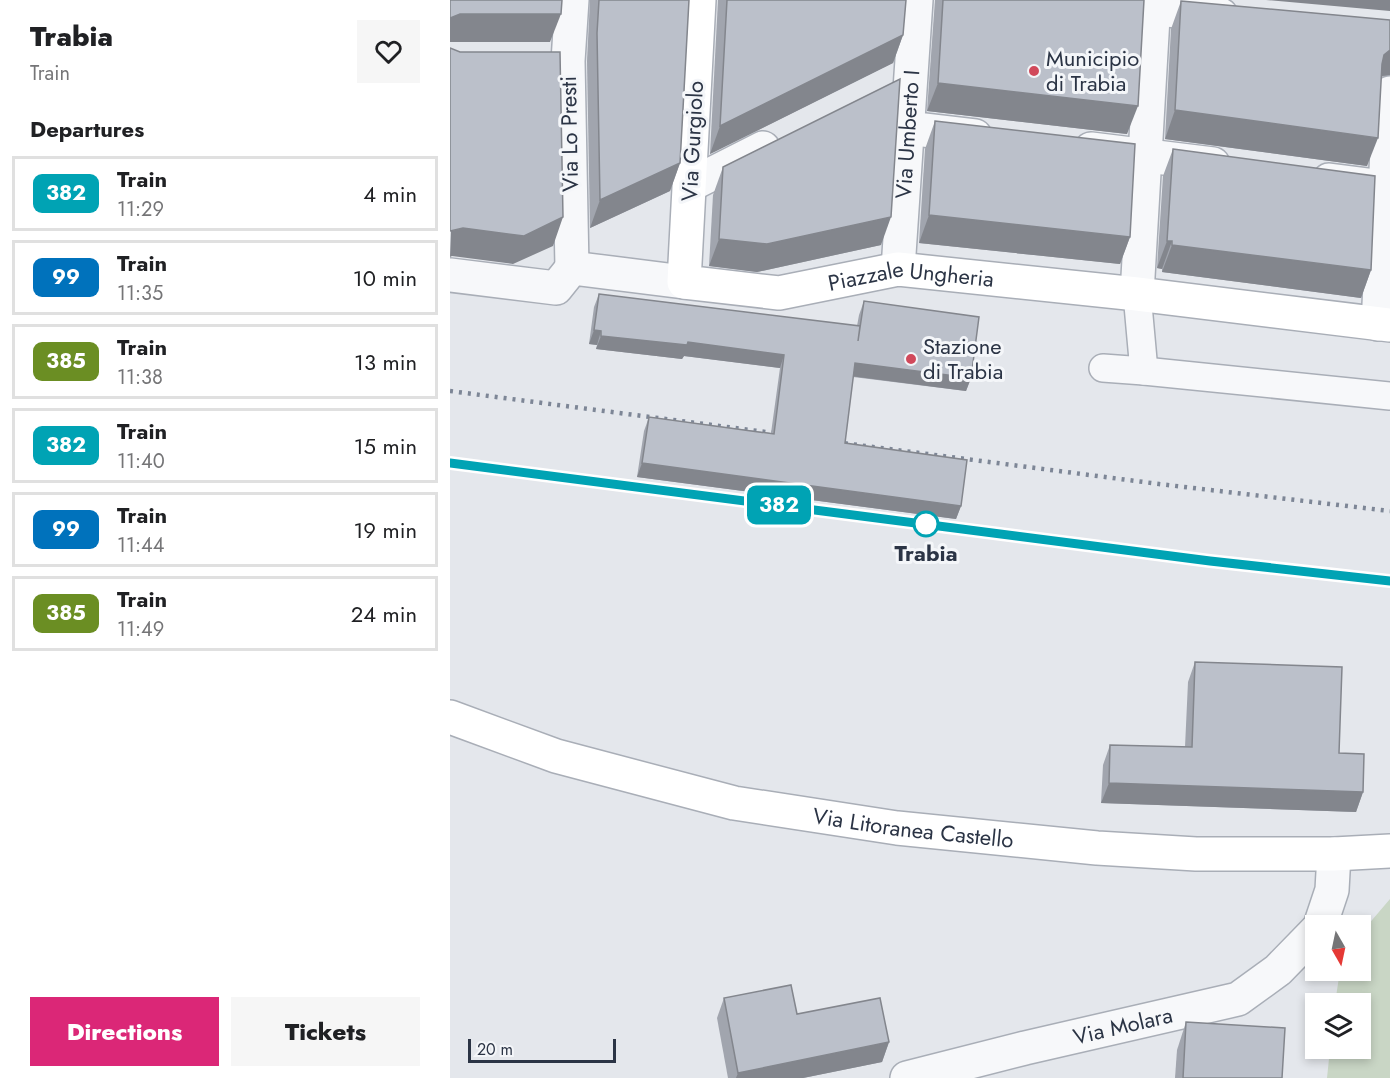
<!DOCTYPE html>
<html lang="en">
<head>
<meta charset="utf-8">
<style>
  body { margin:0; font-family:Jost,sans-serif; background:#f6f6f6; color:#202124; height:100vh; display:flex; flex-direction:column; font-size:22px; white-space:nowrap }
  * { box-sizing:border-box; margin:0 }
  p { font-size:20px; color:#757577 }
  .icon { flex:none; width:33px; height:33px; fill:none; stroke:currentColor; stroke-width:2; stroke-linecap:round; stroke-linejoin:round }
  .map { position:relative; flex:1; overflow:hidden }
  .drawer { display:flex; flex-direction:column; background:#fff; width:450px }
  .drawer>* { flex:none }
  .badge { padding:0 12px; border-radius:9px; font-size:21px; line-height:39px }
  .needle { width:39px; rotate:171deg }
  .buttons { position:absolute; left:855px; top:915px; display:grid; gap:12px }
  .buttons a { display:grid; place-items:center; width:66px; height:66px; border-radius:0px; background:#fff; box-shadow:0 3px 9px #0003; font-size:30px }
  .scale { position:absolute; left:18px; bottom:15px; width:148px; box-sizing:border-box; padding-left:6px; border:3px solid #2b3445; border-top:0; font-size:16px; line-height:21px; white-space:nowrap; color:#2b3445; -webkit-text-stroke:4px #f4f6f9; paint-order:stroke }
  .map>.badge { position:absolute; translate:-50% -50%; box-shadow:0 0 0 3px #fff }
  h2 { padding:0 30px; font-size:22px; line-height:54px }
  .round { display:grid; place-items:center; flex:none; width:63px; height:63px; border-radius:0px; background:#f6f6f6 }
  .head { display:flex; align-items:center; justify-content:space-between; height:102px; padding:0 30px }
  h1 { font-size:28px; font-weight:800; line-height:45px }
  .action { display:flex; gap:12px; margin-top:auto; padding:12px 30px }
  .action a { flex:1; height:69px; border-radius:0px; background:#db2777; color:#fff; font-size:24px; font-weight:800; line-height:69px; text-align:center }
  .action a+a { background:#f6f6f6; color:#202124 }
  ul { padding:0; list-style:none }
  li { display:flex; align-items:center; gap:18px; height:75px; margin:0 12px 9px; padding:0 18px; border:3px solid #e0e0e0; border-radius:0px }
  li div { flex:1 }
  li b { display:block; font-size:22px }
  li em { font-style:normal }
  li .badge { min-width:66px; font-weight:700; text-align:center }
  main { display:flex; flex:1; min-height:0 }
  .map>svg:first-child { display:block }
  .green { fill:#c9d6c5 }
  .lines { fill:none; stroke-linecap:round; stroke-linejoin:round }
  .lane-casing { stroke:#a9aeb7; stroke-width:30 }
  .street-casing { stroke:#a9aeb7; stroke-width:36 }
  .secondary-casing { stroke:#a9aeb7; stroke-width:36 }
  .lane { stroke:#f7f8fa; stroke-width:27 }
  .street { stroke:#f7f8fa; stroke-width:33 }
  .secondary { stroke:#fff; stroke-width:33 }
  .rail { stroke:#7d8696; stroke-width:4.5; stroke-dasharray:3 6; stroke-linecap:butt }
  .wall { fill:#a1a5ae }
  .shaded-wall { fill:#83868d }
  .building { fill:#bbc0ca; stroke:#83868d; stroke-width:1.5 }
  .line-casing { stroke:#fff; stroke-width:14 }
  .line { stroke:#00a3b4; stroke-width:9 }
  .poi-dot { fill:#d1495b; stroke:#f4f6f9; stroke-width:2 }
  .stop-dot { fill:#fff; stroke:#00a3b4; stroke-width:3 }
  .labels { text-anchor:middle; stroke-width:6; stroke-linejoin:round; paint-order:stroke }
  .poi-label { font-size:22px; fill:#2b3445; stroke:#f4f6f9; text-anchor:start }
  .street-label { font-size:22px; fill:#2b3445; stroke:#f4f6f9 }
  .stop-label { font-size:22px; font-weight:bold; fill:#2b3445; stroke:#f4f6f9 }
</style>
</head>
<body>
<main>
<section class="drawer">
<div class="head"><div><h1>Trabia</h1><p>Train</p></div><a class="round"><svg class="icon" aria-label="heart" viewBox="0 0 24 24"><path d="M12 20l-8-8c-3-5 5-10 8-4 3-6 11-1 8 4z"/></svg></a></div>
<h2>Departures</h2>
<ul>
<li><span class="badge" style="background:#00a3b4;color:#fff">382</span><div><b>Train</b><p>11:29</p></div><em>4 min</em></li>
<li><span class="badge" style="background:#0072bc;color:#fff">99</span><div><b>Train</b><p>11:35</p></div><em>10 min</em></li>
<li><span class="badge" style="background:#6b8e23;color:#fff">385</span><div><b>Train</b><p>11:38</p></div><em>13 min</em></li>
<li><span class="badge" style="background:#00a3b4;color:#fff">382</span><div><b>Train</b><p>11:40</p></div><em>15 min</em></li>
<li><span class="badge" style="background:#0072bc;color:#fff">99</span><div><b>Train</b><p>11:44</p></div><em>19 min</em></li>
<li><span class="badge" style="background:#6b8e23;color:#fff">385</span><div><b>Train</b><p>11:49</p></div><em>24 min</em></li>
</ul>
<div class="action"><a>Directions</a><a>Tickets</a></div>
</section>
<div class="map">
<svg width="940" height="1078" viewBox="0 0 940 1078">
  <rect width="100%" height="100%" fill="#e4e7ec"/>
  <!-- green -->
  <polygon class="green" points="940,899 940,1078 877,1078 880,1049 910,1048 910,1004 885,1003 890,971 910,970 911,933"/>
  <g class="lines">
    <defs>
      <g id="lane">
        <polyline points="653,368 694,371 687,294"/>
        <polyline points="694,371 940,396"/>
      </g>
      <g id="street">
        <polyline points="608,0 771,15"/>
        <polyline points="457,128 525,136"/>
        <polyline points="641,149 763,164"/>
        <polyline points="879,180 940,188"/>
        <polyline points="240,185 313,148"/>
        <polyline points="122,268 118,61 122,0"/>
        <path id="s1" d="M448 269 466 0"/>
        <polyline points="0,275 106,288 122,268 234,282"/>
        <polyline points="687,294 704,0"/>
        <polyline points="928,324 940,93"/>
        <polyline points="870,926 882,890 884,854"/>
        <path id="s2" d="M457 1078 575 1048 788 999 828 970 866 931"/>
      </g>
      <g id="secondary">
        <path id="s3" d="M249 0 234 282 329 293 448 269 687 294 940 325"/>
        <path id="s4" d="M0 717 106 756 284 803 447 828 647 848 746 854H884L940 851"/>
      </g>
    </defs>
    <!-- lane casing -->
    <use href="#lane" class="lane-casing"/>
    <!-- street casing -->
    <use href="#street" class="street-casing"/>
    <!-- secondary casing -->
    <use href="#secondary" class="secondary-casing"/>
    <!-- lane -->
    <use href="#lane" class="lane"/>
    <!-- street -->
    <use href="#street" class="street"/>
    <!-- secondary -->
    <use href="#secondary" class="secondary"/>
    <!-- rail -->
    <g class="rail">
      <polyline points="0,391 339,435"/>
      <polyline points="377,441 709,484 940,511"/>
      <polyline points="0,463 760,561 940,581"/>
    </g>
  </g>
  <!-- wall -->
  <g class="wall">
    <polygon points="140,0 239,0 230,163 220,191 140,228 137,61"/>
    <polygon points="268,0 456,0 453,35 443,63 260,154"/>
    <polygon points="485,0 694,0 677,134 477,111"/>
    <polygon points="731,1 940,20 940,75 931,77 917,166 715,139 721,29"/>
    <polygon points="485,121 680,237 670,264 469,243 475,149"/>
    <polygon points="723,149 921,270 911,298 712,272 712,269 707,268 713,176"/>
    <polygon points="273,167 431,245 307,272 259,266 263,195"/>
    <polygon points="149,294 407,326 409,315 414,301 521,378 516,391 403,377 395,443 511,506 506,519 187,477 194,431 199,417 321,433 330,368 234,356 232,359 146,349 147,345 139,344 144,307"/>
    <polygon points="745,662 889,753 913,792 906,812 651,803 653,765 660,745 735,747 738,682"/>
    <polygon points="274,998 347,1014 439,1042 432,1062 353,1078 278,1078 267,1018"/>
    <polygon points="736,1022 832,1078 725,1078 727,1050"/>
  </g>
  <!-- shaded-wall -->
  <g class="shaded-wall">
    <polygon points="816,0 940,0 940,11"/>
    <polygon points="10,14 111,14 100,42 0,42 0,18"/>
    <polygon points="453,35 443,63 260,154 270,126"/>
    <polygon points="940,50 940,75 932,76 924,83 934,55"/>
    <polygon points="488,83 688,106 677,134 477,111"/>
    <polygon points="725,110 928,138 917,166 715,139"/>
    <polygon points="230,163 220,191 140,228 150,200"/>
    <polygon points="479,215 680,237 670,264 469,243"/>
    <polygon points="113,217 103,246 63,264 2,256 0,257 1,231 13,228"/>
    <polygon points="441,217 431,245 307,272 259,266 269,239"/>
    <polygon points="717,241 722,241 712,269 707,268"/>
    <polygon points="722,245 921,270 911,298 712,272"/>
    <polygon points="144,330 151,331 147,345 139,344"/>
    <polygon points="151,336 238,342 334,355 330,368 234,356 232,359 146,349"/>
    <polygon points="405,363 521,378 516,391 400,376"/>
    <polygon points="192,463 511,506 506,519 187,477"/>
    <polygon points="659,783 913,792 906,812 651,803"/>
    <polygon points="439,1042 432,1062 353,1078 286,1078 288,1073"/>
  </g>
  <!-- building -->
  <g class="building">
    <polygon points="0,0 112,0 111,14 10,14 0,18"/>
    <polygon points="149,0 239,0 230,163 150,200 147,33"/>
    <polygon points="277,0 456,0 453,35 270,126"/>
    <polygon points="493,0 694,0 688,106 488,83"/>
    <polygon points="731,1 940,20 940,50 934,55 932,64 928,138 725,110"/>
    <polygon points="0,48 10,52 110,52 113,217 74,236 13,228 0,231"/>
    <polygon points="450,79 441,217 317,244 269,239 273,167"/>
    <polygon points="485,121 685,144 680,237 479,215"/>
    <polygon points="723,149 925,176 921,270 722,245 722,241 717,241"/>
    <polygon points="149,294 410,326 408,341 414,301 529,317 521,378 405,363 395,443 517,460 511,506 192,463 199,417 324,434 334,355 238,342 237,345 151,336 151,331 144,330"/>
    <polygon points="745,662 892,667 889,753 914,754 913,792 659,783 660,745 742,747"/>
    <polygon points="341,985 347,1014 430,998 439,1042 288,1073 274,998"/>
    <polygon points="736,1022 835,1028 832,1078 733,1078"/>
  </g>
  <g class="lines">
    <defs>
      <polyline id="line" points="0,463 760,561 940,581"/>
    </defs>
    <!-- line casing -->
    <use href="#line" class="line-casing"/>
    <!-- line -->
    <use href="#line" class="line"/>
  </g>
  <!-- markers -->
  <g class="poi-dot">
    <circle cx="584" cy="71" r="6"/>
    <circle cx="461" cy="359" r="6"/>
  </g>
  <circle class="stop-dot" cx="476" cy="524" r="12"/>
  <g class="labels">
    <!-- poi labels -->
    <g class="poi-label">
      <text x="596" y="66">Municipio<tspan x="596" dy="25">di Trabia</tspan></text>
      <text x="473" y="354">Stazione<tspan x="473" dy="25">di Trabia</tspan></text>
    </g>
    <!-- street labels -->
    <g class="street-label">
      <text transform="translate(119 134) rotate(-91)" y="8">Via Lo Presti</text>
      <text dy="8" stroke="none"><textPath href="#s1" startOffset="135">Via Umberto I</textPath></text>
      <text transform="translate(242 141) rotate(-87)" y="8">Via Gurgiolo</text>
      <text dy="8" stroke="none"><textPath href="#s3" startOffset="512">Piazzale Ungheria</textPath></text>
      <text dy="8" stroke="none"><textPath href="#s4" startOffset="478">Via Litoranea Castello</textPath></text>
      <text dy="8" stroke="none"><textPath href="#s2" startOffset="222">Via Molara</textPath></text>
    </g>
    <!-- stop labels -->
    <g class="stop-label">
      <text x="476" y="561">Trabia</text>
    </g>
  </g>
</svg>
<div class="buttons">
<a><svg class="needle" viewBox="-14 -14 28 28"><path d="M0-13l5 13h-10z" fill="#e53935"/><path d="M0 13l5-13h-10z" fill="#757577"/></svg></a>
<a><svg class="icon" aria-label="layers" viewBox="0 0 24 24"><path d="M12 4l9 5-9 5-9-5zM3 14l9 5 9-5"/></svg></a>
</div>
<div class="scale">20 m</div>
<b class="badge" style="left:329px;top:505px;background:#00a3b4;color:#fff">382</b>
</div>
</main>
</body>
</html>
